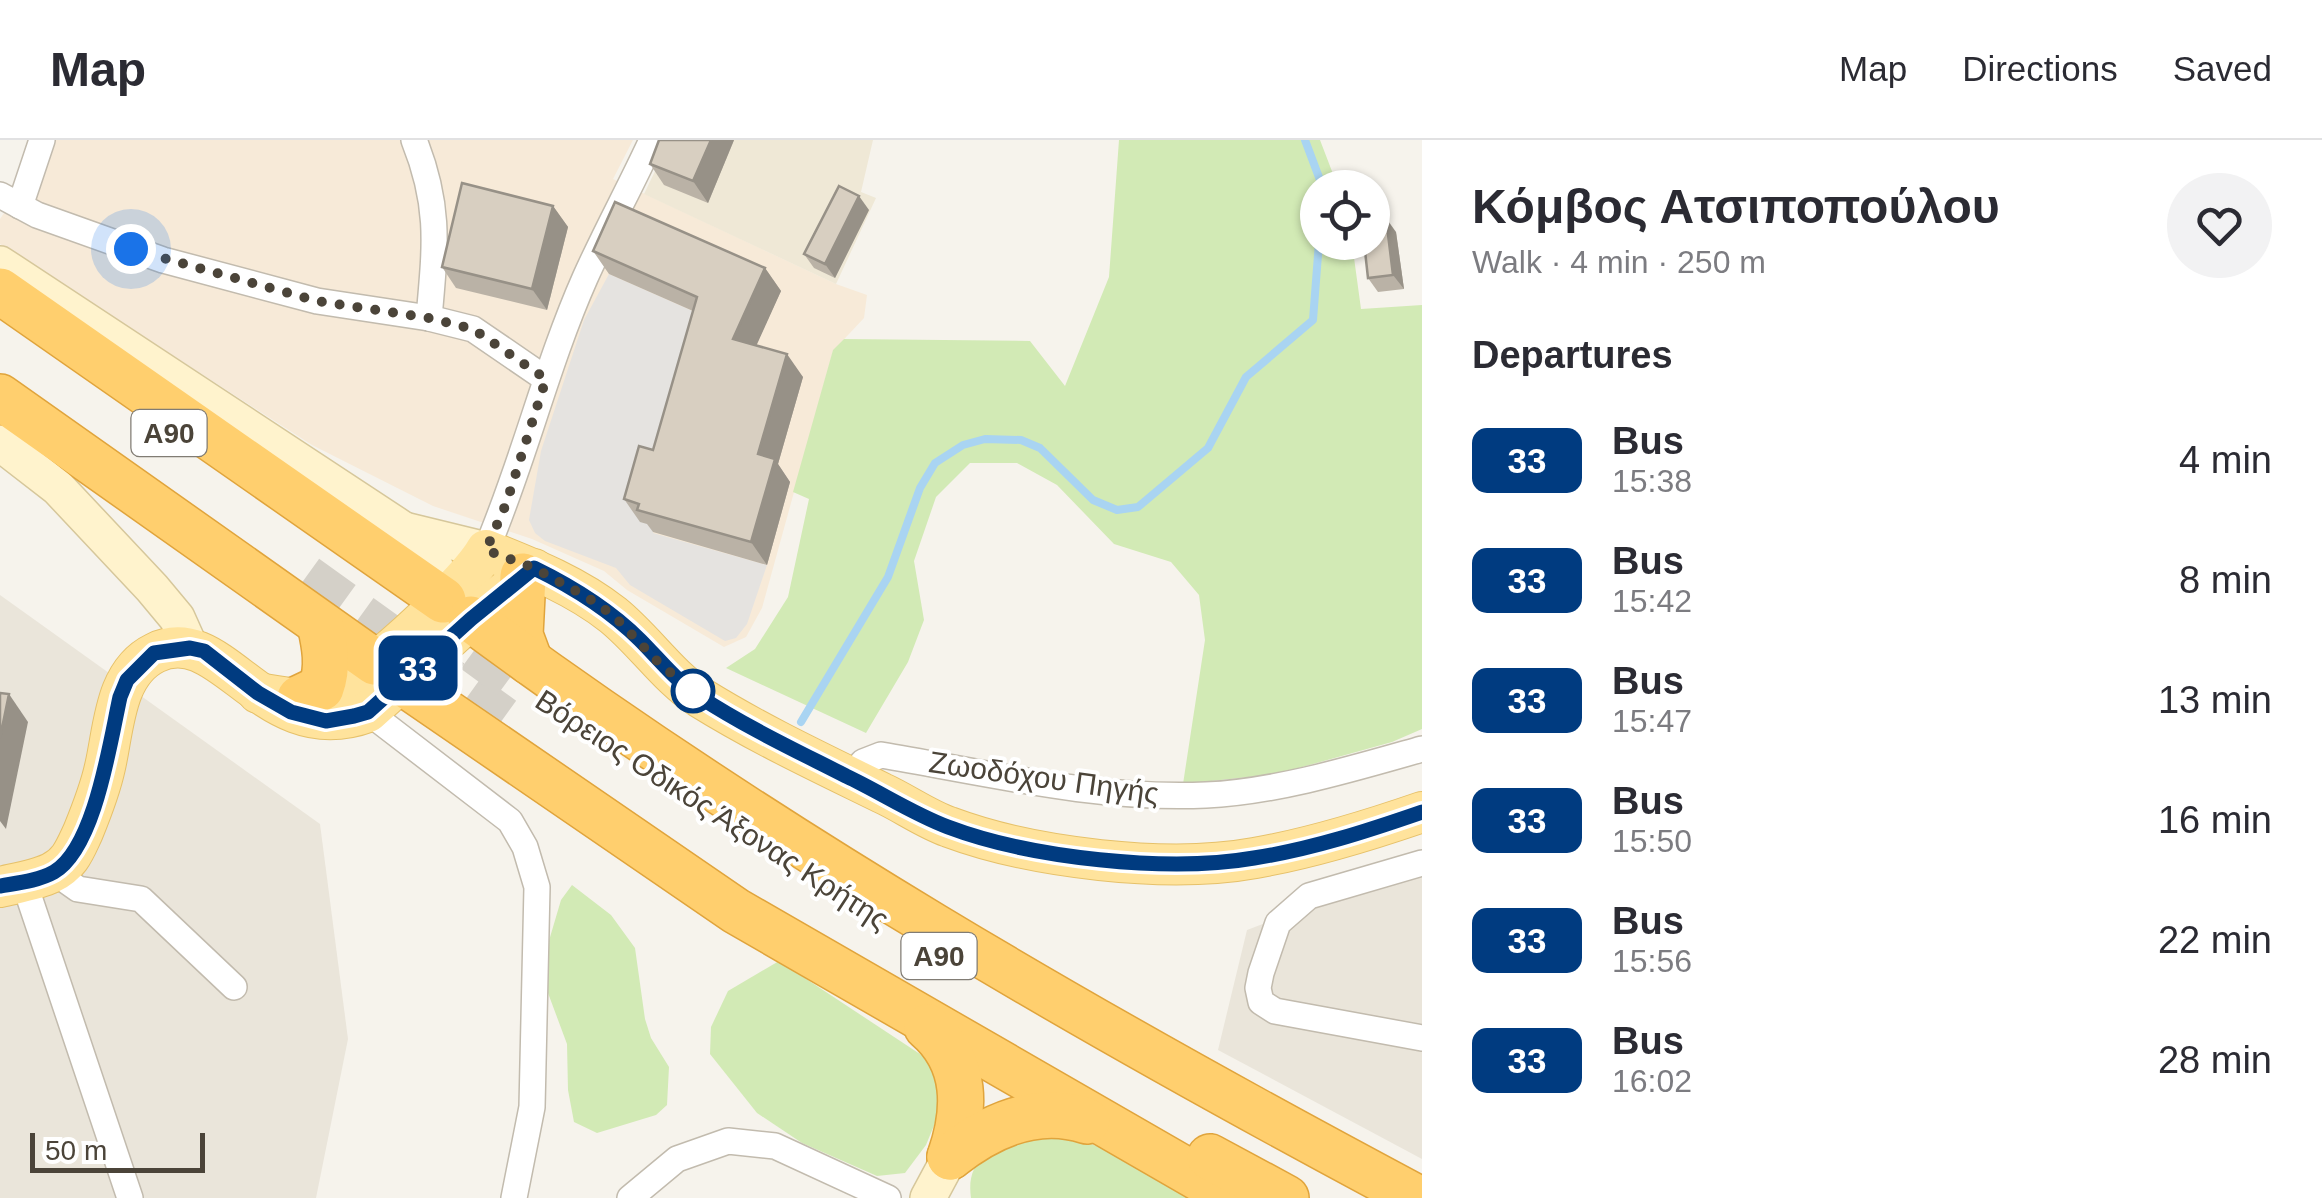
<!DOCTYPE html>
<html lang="en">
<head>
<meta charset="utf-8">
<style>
  body { margin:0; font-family:Arial,sans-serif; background:#f2f2f3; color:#2b2b33; height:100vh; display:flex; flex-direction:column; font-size:38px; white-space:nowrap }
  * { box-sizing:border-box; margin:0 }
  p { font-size:32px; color:#7c7c81 }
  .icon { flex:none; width:55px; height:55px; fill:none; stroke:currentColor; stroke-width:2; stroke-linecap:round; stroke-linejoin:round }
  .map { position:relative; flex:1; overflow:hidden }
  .details { display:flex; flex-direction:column; background:#fff; width:900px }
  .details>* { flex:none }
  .badge { padding:0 20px; border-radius:15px; font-size:35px; line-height:65px }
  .fabs { position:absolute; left:1300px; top:30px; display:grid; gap:20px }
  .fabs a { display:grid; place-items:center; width:90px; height:90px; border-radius:50%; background:#fff; box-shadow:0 2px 8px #0004; font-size:50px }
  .scale { position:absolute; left:30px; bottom:25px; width:175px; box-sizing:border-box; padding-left:10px; border:5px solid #4b4439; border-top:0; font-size:28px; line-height:35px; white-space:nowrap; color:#4b4439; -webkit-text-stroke:8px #fff; paint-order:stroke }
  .you { position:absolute; width:50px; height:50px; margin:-25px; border:8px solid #fff; border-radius:50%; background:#1a73e8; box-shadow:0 0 0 15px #1a73e833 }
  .map>.badge { position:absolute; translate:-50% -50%; box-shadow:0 0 0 5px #fff }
  h2 { padding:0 50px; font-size:38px; line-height:90px }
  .round { display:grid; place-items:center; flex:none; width:105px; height:105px; border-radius:52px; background:#f2f2f3 }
  .overview { display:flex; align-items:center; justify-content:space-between; height:170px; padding:0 50px }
  h1 { font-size:48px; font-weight:700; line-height:75px }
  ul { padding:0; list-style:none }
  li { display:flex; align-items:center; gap:30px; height:120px; padding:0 50px }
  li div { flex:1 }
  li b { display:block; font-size:38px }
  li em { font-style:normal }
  li .badge { min-width:110px; font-weight:700; text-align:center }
  header { display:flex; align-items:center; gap:60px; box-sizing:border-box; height:140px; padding:0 50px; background:#fff; border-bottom:2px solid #e1e1e2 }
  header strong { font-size:48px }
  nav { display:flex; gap:55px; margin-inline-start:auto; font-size:35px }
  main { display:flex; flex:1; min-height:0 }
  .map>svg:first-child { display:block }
  .residential { fill:#eae5da }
  .commercial { fill:#f7ead8 }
  .education { fill:#efe8d6 }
  .green { fill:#d2eab5 }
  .parking { fill:#e5e3e0 }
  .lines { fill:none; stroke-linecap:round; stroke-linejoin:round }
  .stream { stroke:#a9d4f2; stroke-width:8 }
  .highway-tunnel { stroke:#d4d0c8; stroke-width:45; stroke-dasharray:45 22; stroke-linecap:butt }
  .street-casing { stroke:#c2bbae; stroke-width:28 }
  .secondary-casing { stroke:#d6c79b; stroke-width:38 }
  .primary-casing { stroke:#e6c16a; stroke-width:42 }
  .highway-casing { stroke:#e0a43c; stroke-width:48 }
  .street { stroke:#fff; stroke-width:25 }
  .secondary { stroke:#fff3cd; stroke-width:35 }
  .primary { stroke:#ffe39c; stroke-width:40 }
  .highway { stroke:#ffcf6e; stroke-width:45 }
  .wall { fill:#bab2a6 }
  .shaded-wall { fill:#979187 }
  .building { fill:#d8cfc1; stroke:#979187; stroke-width:2.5 }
  .line-casing { stroke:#fff; stroke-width:22 }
  .line { stroke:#003b80; stroke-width:15 }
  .walk { stroke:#4b4439; stroke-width:10; stroke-dasharray:0 18 }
  .stop-dot { fill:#fff; stroke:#003b80; stroke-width:5 }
  .labels { text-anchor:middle; stroke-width:8; stroke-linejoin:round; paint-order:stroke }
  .shield { fill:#fff; stroke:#817c74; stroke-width:2.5 }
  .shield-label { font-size:28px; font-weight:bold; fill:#4b4439 }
  .street-label { font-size:30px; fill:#4b4439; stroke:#fff }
</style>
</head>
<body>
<header>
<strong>Map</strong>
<nav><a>Map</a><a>Directions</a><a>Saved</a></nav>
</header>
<main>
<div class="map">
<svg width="1422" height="1058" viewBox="0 0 1422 1058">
  <rect width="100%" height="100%" fill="#f6f3ec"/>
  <!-- residential -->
  <g class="residential">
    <polygon points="0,455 320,684 348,899 316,1058 0,1058"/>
    <polygon points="1422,719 1422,1019 1218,910 1247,790 1371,743"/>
  </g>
  <!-- commercial -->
  <polygon class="commercial" points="53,0 633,0 613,39 836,144 867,155 864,178 833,211 762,468 746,497 724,507 627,450 604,431 532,399 433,366 312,305 0,104 0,79"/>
  <!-- education -->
  <polygon class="education" points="670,0 873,0 861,52 876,58 836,144 644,54"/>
  <!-- green -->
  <g class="green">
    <polygon points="1119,0 1320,0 1338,47 1318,48 1318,102 1352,103 1361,169 1422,165 1422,589 1392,602 1277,634 1183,644 1205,500 1199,455 1171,422 1114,404 1057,345 1017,323 970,323 936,357 914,421 924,480 908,522 866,593 726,528 755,509 788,457 809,359 793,352 833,210 844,199 1030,201 1065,246 1109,137"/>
    <polygon points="572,745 611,775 635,808 645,879 651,898 669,927 667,965 656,975 597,993 574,982 568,950 567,904 548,853 548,804 561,760"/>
    <polygon points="779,821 926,918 942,945 942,966 926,1005 905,1033 877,1036 802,1003 757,973 710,914 711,887 728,851"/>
    <path d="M1059 992 1115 1013 1199 1058H971C963 1003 1020 1001 1059 992Z"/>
  </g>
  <!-- parking -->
  <polygon class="parking" points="609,134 713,180 653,393 767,425 747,484 736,498 725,501 630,445 616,428 545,401 535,393 529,380 541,311 584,180"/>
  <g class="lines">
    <!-- stream -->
    <g class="stream">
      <polyline points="1305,0 1323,48"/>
      <polyline points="801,582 888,437 920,348 935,323 963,305 985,299 1021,300 1040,308 1093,360 1117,370 1138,367 1208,308 1246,237 1313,180 1319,102"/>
    </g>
    <!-- highway-tunnel -->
    <g class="highway-tunnel">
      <polyline points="306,437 503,579"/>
      <polyline points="420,471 524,547"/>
    </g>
    <defs>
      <g id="street">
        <path d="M414 0C441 67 435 108 429 178"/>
        <polyline points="0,55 37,75 163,120 317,161 429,178 473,189 546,239"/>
        <polyline points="20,66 42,0"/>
        <path d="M486 410C524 321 546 226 585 138 606 91 631 46 652 0"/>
        <polyline points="368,572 510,681 525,707 537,747 532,967 514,1058"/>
        <path d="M851 638 863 622 881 615C988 633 1097 660 1206 655 1276 652 1355 628 1422 609"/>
        <polyline points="1422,723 1309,756 1278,783 1261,833 1258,848 1261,862 1275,871 1422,898"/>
        <polyline points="54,732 78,749 141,759 234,847"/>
        <polyline points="24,742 130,1058"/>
        <polyline points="630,1058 677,1019 728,1001 775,1006 888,1058"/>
      </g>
      <g id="secondary">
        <path d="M0 124 404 390C426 411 443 428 443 460"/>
        <polyline points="0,303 58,348 152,448 177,478 190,507"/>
        <polyline points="404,390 486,410"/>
        <polyline points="928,1058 950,1017"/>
      </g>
      <g id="primary">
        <path d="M258 553C277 556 299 561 319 557 354 550 468 443 486 410 531 428 575 445 613 475 645 501 667 536 701 558 759 594 821 623 882 653 904 663 926 679 949 687 1032 718 1167 734 1255 718 1312 708 1367 691 1422 672"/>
        <path d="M0 747C17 743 36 740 51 733 70 724 75 709 83 692 92 670 100 650 105 627 114 589 114 533 155 513 223 479 264 611 368 572L471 479 534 429"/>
      </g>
      <g id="highway">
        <polyline points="0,151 443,460"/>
        <polyline points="0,257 375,522"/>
        <polyline points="523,436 520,495 530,522"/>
        <path d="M471 479C769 699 1090 884 1417 1058"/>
        <polyline points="402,542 736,771 1234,1058"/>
        <path d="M300 558 321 548C329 527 325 506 320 484"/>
        <path d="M927 887C968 922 966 971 950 1017"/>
        <path d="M950 1017C989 986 1036 964 1087 981"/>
        <polyline points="1210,1017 1286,1058"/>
      </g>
    </defs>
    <!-- street casing -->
    <use href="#street" class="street-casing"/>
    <!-- secondary casing -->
    <use href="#secondary" class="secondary-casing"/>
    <!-- primary casing -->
    <use href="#primary" class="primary-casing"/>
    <!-- highway casing -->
    <use href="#highway" class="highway-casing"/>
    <!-- street -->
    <use href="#street" class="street"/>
    <!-- secondary -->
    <use href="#secondary" class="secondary"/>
    <!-- primary -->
    <use href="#primary" class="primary"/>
    <!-- highway -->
    <use href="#highway" class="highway"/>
  </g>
  <!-- wall -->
  <g class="wall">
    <polygon points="734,0 708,63 664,45 650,24"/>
    <polygon points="553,66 568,87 547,170 456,148 442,127"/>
    <polygon points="869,70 835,138 814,128 804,114"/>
    <polygon points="1396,92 1404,149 1378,152 1368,138"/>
    <polygon points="593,111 765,128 781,151 756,205 803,237 778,324 790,342 767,425 653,392 647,384 640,382 624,359 653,310 693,171 609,134"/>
  </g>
  <!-- shaded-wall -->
  <g class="shaded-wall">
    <polygon points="711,0 734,0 708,63 693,41"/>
    <polygon points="859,56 869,70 835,138 825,124"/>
    <polygon points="553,66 568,87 547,170 532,149"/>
    <polygon points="1386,78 1396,92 1404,149 1393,135"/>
    <polygon points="765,128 781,151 749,222 733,199"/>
    <polygon points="787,214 803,237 778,324 790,342 767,425 751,402 758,314"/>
    <polygon points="9,554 28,582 6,689 0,681 0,598"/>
  </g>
  <!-- building -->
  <g class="building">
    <polygon points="659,0 711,0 693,41 650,24"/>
    <polygon points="462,43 553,66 532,149 442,127"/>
    <polygon points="839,46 859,56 825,124 804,114"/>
    <polygon points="615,62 765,128 733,199 787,214 758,314 775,319 751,402 637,370 639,364 624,359 639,306 653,310 697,157 593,111"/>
    <polygon points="1386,78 1393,135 1368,138 1364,102 1372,102 1372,79"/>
    <polygon points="0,553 9,554 0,598"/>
  </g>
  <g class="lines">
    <defs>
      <path id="line" d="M0 746C17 743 38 741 54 732 95 708 110 602 120 557L127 540 154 513 190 508 204 511 258 553 291 572 326 581 354 576 368 572 471 479 534 428C573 447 609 469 640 500 659 519 676 541 700 557 746 587 797 611 846 636 880 652 913 674 948 687 1030 718 1168 733 1254 718 1312 709 1367 691 1422 672"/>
    </defs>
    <!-- line casing -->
    <use href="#line" class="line-casing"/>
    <!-- line -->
    <use href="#line" class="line"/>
    <!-- walk -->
    <polyline class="walk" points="131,109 317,161 429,178 473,189 546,239 506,364 486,410 534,428 587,457 614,476 658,522 698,556 693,551"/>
  </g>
  <!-- markers -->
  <circle class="stop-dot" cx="693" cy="551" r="20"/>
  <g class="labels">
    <!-- shield labels -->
    <g class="shield">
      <rect x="131.5" y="270" width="75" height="46" rx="8"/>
      <rect x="901.5" y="793" width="75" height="46" rx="8"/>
    </g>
    <g class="shield-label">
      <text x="169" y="303">Α90</text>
      <text x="939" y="826">Α90</text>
    </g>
    <!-- street labels -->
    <g class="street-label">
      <text transform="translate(1044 638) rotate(8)" y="10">Ζωοδόχου Πηγής</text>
      <text transform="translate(712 670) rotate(33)" y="10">Βόρειος Οδικός Άξονας Κρήτης</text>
    </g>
  </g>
</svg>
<div class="fabs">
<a><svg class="icon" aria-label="locate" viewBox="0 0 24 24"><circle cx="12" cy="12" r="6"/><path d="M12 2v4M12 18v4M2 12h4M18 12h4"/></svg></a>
</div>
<div class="scale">50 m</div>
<div class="you" style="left:131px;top:109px"></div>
<b class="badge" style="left:418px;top:528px;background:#003b80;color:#fff">33</b>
</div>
<section class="details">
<div class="overview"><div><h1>Κόμβος Ατσιποπούλου</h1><p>Walk · 4 min · 250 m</p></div><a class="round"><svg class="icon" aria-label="heart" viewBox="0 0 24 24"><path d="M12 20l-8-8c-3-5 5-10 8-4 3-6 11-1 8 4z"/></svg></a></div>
<h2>Departures</h2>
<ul>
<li><span class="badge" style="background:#003b80;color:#fff">33</span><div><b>Bus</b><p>15:38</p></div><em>4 min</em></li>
<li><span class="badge" style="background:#003b80;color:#fff">33</span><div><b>Bus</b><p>15:42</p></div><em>8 min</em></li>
<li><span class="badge" style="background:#003b80;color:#fff">33</span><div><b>Bus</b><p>15:47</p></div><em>13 min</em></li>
<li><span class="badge" style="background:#003b80;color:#fff">33</span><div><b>Bus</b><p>15:50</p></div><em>16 min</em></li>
<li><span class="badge" style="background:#003b80;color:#fff">33</span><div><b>Bus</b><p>15:56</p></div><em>22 min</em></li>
<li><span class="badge" style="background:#003b80;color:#fff">33</span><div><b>Bus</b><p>16:02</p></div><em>28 min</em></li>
</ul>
</section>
</main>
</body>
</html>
